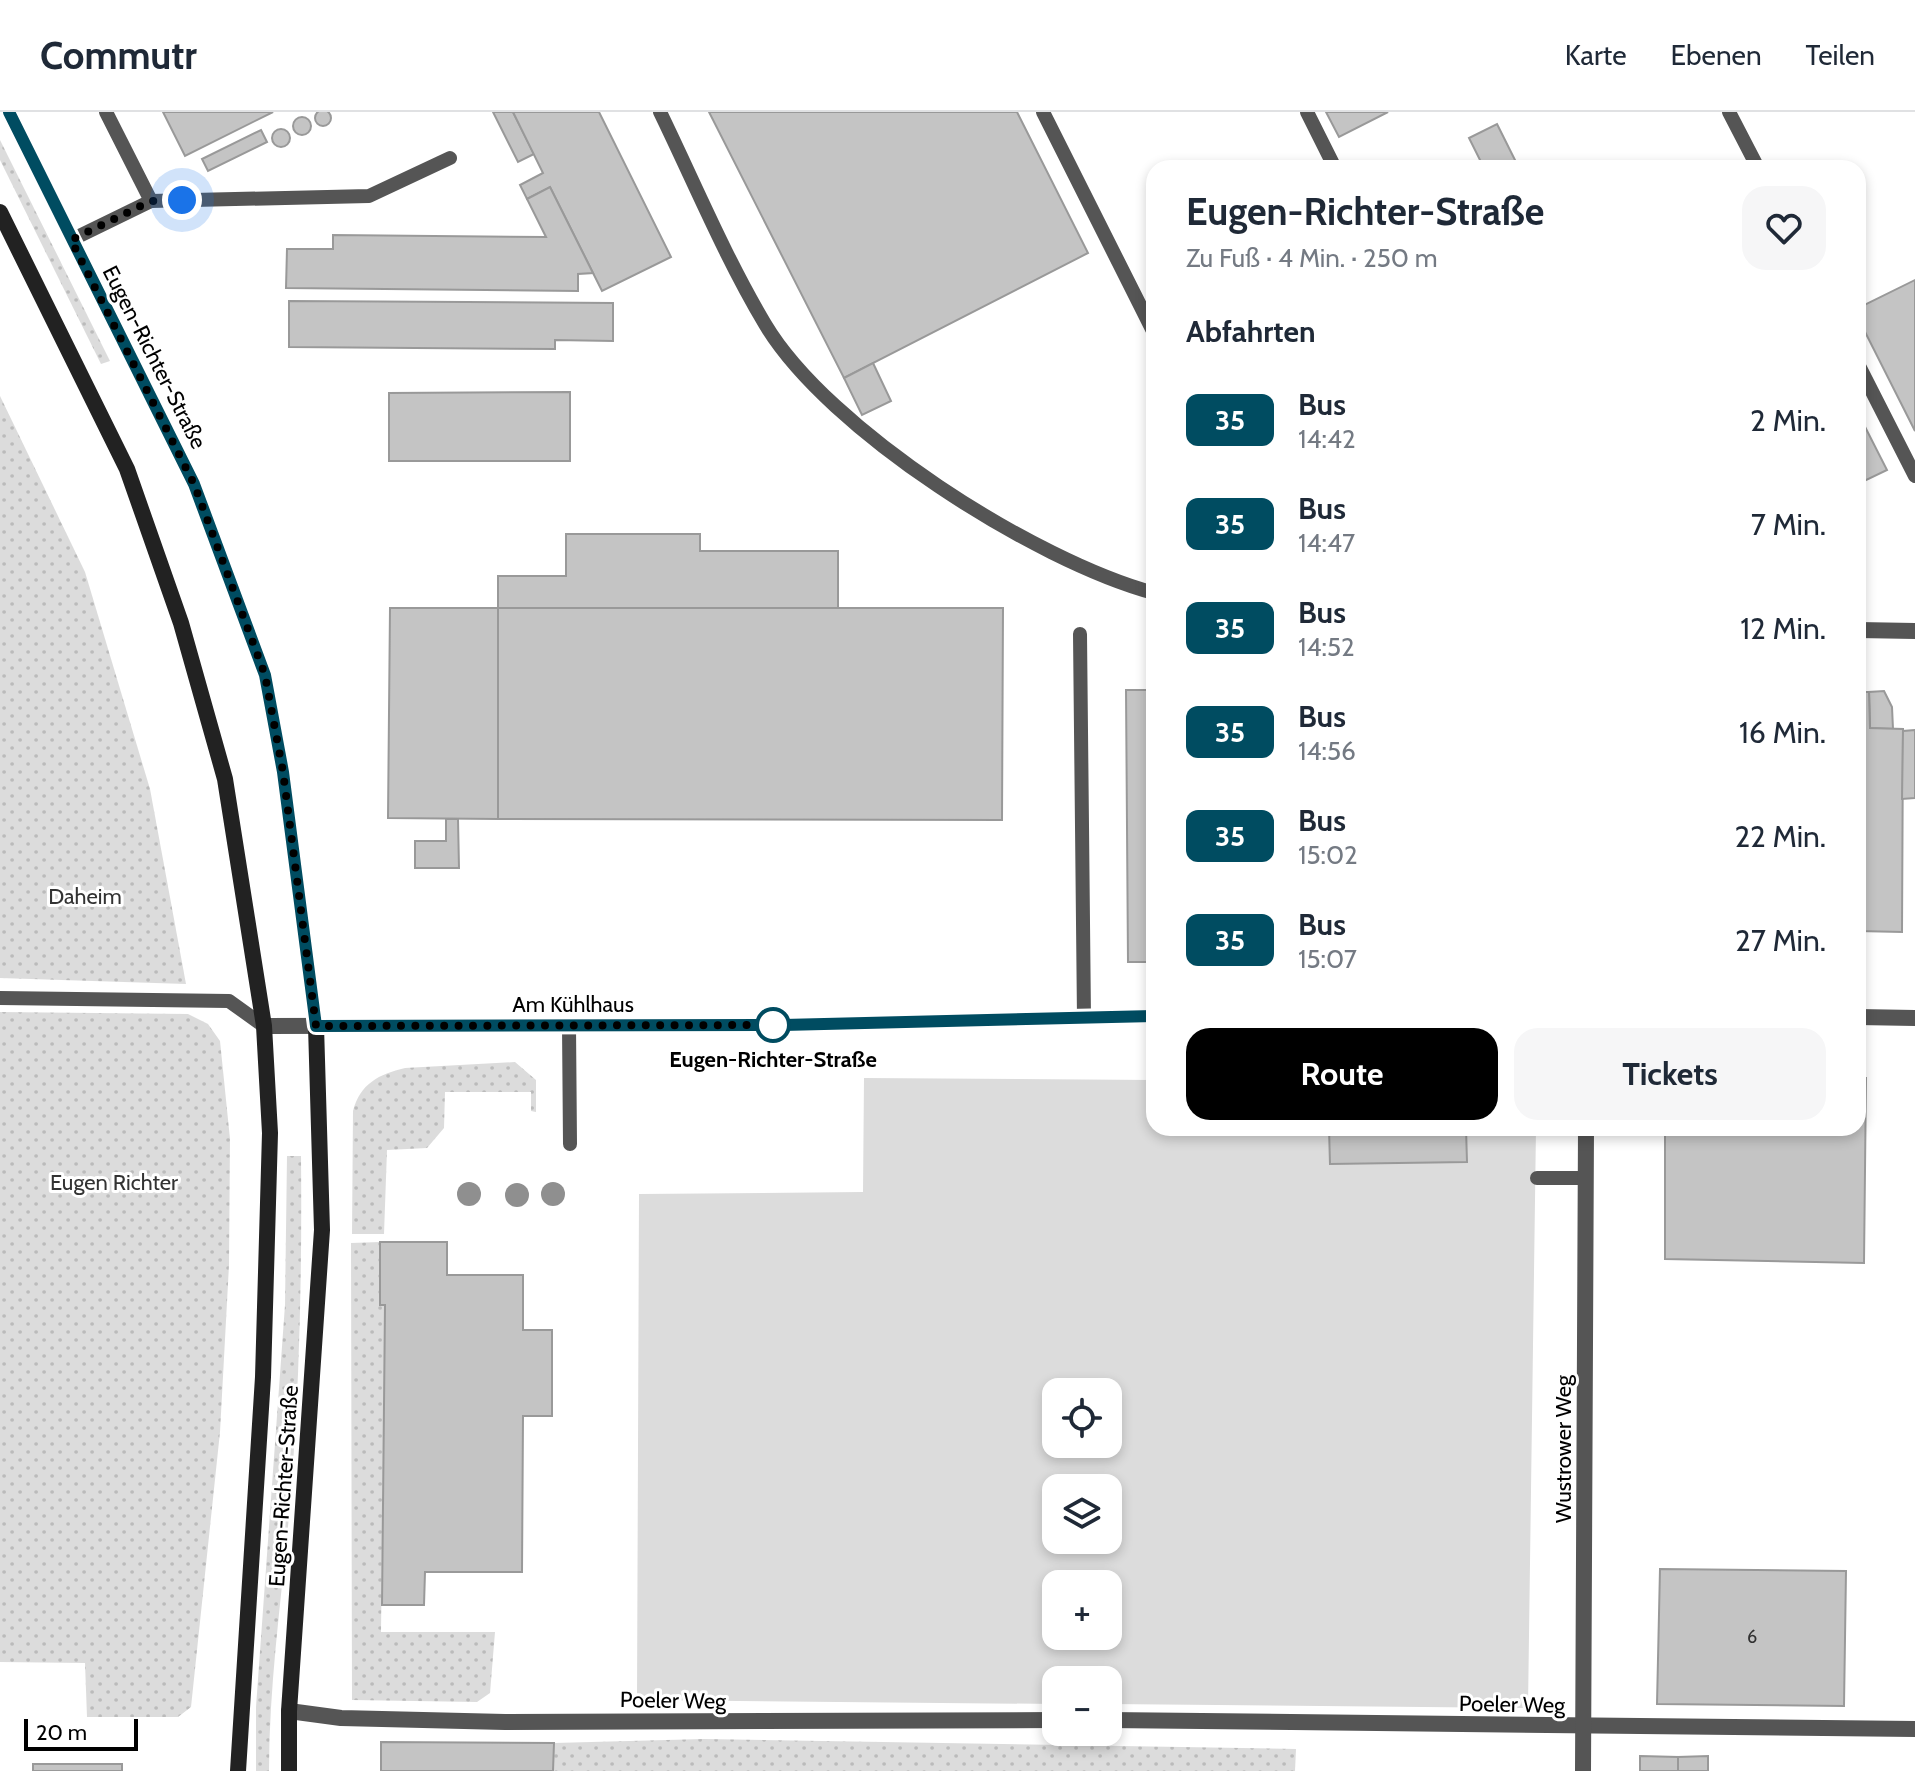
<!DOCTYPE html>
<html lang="de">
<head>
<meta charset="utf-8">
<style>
  body { margin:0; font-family:Cabin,sans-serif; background:#f6f6f7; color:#1f2937; height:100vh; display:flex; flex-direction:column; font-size:30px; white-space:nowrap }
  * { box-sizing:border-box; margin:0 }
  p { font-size:26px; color:#747a83 }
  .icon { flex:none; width:44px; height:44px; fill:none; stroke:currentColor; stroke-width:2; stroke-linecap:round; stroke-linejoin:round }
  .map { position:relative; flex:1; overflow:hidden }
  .details { position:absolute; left:1146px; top:48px; width:720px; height:976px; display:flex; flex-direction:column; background:#fff; border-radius:24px; box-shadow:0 4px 12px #0003 }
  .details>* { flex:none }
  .badge { padding:0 16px; border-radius:12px; font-size:28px; line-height:52px }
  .buttons { position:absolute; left:1042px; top:1266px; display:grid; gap:16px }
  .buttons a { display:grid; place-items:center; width:80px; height:80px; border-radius:16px; background:#fff; box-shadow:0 4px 12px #0003; font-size:40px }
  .scale { position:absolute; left:24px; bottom:20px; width:114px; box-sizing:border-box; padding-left:8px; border:4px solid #000; border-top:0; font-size:22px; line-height:28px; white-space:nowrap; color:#000; -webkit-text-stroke:6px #fff; paint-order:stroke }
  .you { position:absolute; width:40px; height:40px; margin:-20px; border:6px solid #fff; border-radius:50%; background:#1a73e8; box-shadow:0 0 0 12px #1a73e833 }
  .map>.badge { position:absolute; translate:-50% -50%; box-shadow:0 0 0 4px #fff }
  h2 { padding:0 40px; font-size:30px; line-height:72px }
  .round { display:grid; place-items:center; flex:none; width:84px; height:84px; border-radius:24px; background:#f6f6f7 }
  .headline { display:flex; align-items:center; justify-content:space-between; height:136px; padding:0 40px }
  h1 { font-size:38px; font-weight:700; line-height:60px }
  .button { display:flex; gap:16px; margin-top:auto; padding:16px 40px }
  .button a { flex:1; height:92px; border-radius:24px; background:#000; color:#fff; font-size:32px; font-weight:700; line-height:92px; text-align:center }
  .button a+a { background:#f6f6f7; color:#1f2937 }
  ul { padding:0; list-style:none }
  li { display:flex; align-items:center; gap:24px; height:104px; padding:0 40px }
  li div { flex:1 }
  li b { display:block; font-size:30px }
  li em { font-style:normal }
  li .badge { min-width:88px; font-weight:700; text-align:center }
  header { display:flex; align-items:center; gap:48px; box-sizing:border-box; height:112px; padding:0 40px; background:#fff; border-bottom:2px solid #e0e1e3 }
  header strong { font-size:38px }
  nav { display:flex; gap:44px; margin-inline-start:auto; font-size:28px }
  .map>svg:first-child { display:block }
  .grass { fill:url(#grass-dots) }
  .pitch { fill:#dcdcdc; fill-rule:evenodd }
  .building { fill:#c4c4c4; stroke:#999; stroke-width:2 }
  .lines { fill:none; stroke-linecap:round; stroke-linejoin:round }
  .service { stroke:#555; stroke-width:14 }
  .minor { stroke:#555; stroke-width:16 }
  .tertiary { stroke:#555; stroke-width:16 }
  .secondary { stroke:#222; stroke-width:16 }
  .tree { fill:#8f8f8f }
  .line-casing { stroke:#fff; stroke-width:18 }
  .line { stroke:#004c61; stroke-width:12 }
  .walk { stroke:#000; stroke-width:8; stroke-dasharray:0 14.4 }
  .stop-dot { fill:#fff; stroke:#004c61; stroke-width:4 }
  .labels { text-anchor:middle; stroke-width:6; stroke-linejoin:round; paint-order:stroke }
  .number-label { font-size:18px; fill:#313131 }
  .street-label { font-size:22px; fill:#000; stroke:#fff }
  .park-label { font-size:22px; fill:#333; stroke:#fff }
  .stop-label { font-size:22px; font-weight:bold; fill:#000; stroke:#fff }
</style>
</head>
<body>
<header>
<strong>Commutr</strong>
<nav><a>Karte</a><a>Ebenen</a><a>Teilen</a></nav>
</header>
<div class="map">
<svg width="1915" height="1659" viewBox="0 0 1915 1659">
  <defs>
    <pattern id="grass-dots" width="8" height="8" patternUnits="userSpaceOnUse" patternTransform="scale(2)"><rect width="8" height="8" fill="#dcdcdc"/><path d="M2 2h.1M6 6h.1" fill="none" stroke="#bbb" stroke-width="1.8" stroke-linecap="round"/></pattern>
  </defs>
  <rect width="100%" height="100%" fill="#fff"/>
  <!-- grass -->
  <g class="grass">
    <polygon points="0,28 110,249 101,252 0,48"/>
    <polygon points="0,284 85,460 150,677 186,872 0,866"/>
    <polygon points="0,900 188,902 208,912 220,929 230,1027 229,1153 220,1320 191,1595 178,1605 87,1605 85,1551 0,1550"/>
    <path d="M515 950 536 968V1000L531 999V980H445L444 1016 427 1036 387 1038 384 1122H352L353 999C360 972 379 962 405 956Z"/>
    <path d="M287 1044H301C302 1152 300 1260 292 1367 285 1465 269 1561 269 1659H256V1595L285 1193Z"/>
    <polygon points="380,1130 380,1193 385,1193 381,1520 495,1520 490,1581 477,1590 352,1588 351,1131"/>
    <polygon points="704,1627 1296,1637 1295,1659 553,1659 554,1631"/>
  </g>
  <!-- pitch -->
  <path class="pitch" d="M864 966 1154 968V1016H1536L1528 1596 1108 1592V1568H1056V1592L637 1588 639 1082 863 1080ZM1056 1280H1108V1332H1056ZM1056 1376H1108V1428H1056ZM1056 1472H1108V1524H1056Z"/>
  <!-- building -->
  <g class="building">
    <circle cx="323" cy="6" r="8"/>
    <polygon points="163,0 273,0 185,44"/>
    <polygon points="493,0 513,0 534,42 518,50"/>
    <polygon points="513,0 599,0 671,145 602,179 550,75 527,87 520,73 543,61"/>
    <polygon points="709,0 1017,0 1088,141 844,266"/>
    <polygon points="1326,0 1388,0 1339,25"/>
    <circle cx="302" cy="14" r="9"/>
    <polygon points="1497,12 1519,56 1484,56 1469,26"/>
    <circle cx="281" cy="26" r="9"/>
    <polygon points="261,18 267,30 208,59 202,47"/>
    <polygon points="550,75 593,161 578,162 578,179 286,176 287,137 333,137 333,123 546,125 527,87"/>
    <polygon points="1915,168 1915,319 1858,206 1858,196"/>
    <polygon points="289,189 613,191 613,229 555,228 555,237 289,235"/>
    <polygon points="873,251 891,289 862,303 844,266"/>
    <polygon points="570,280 570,349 389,349 389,281"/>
    <polygon points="1858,301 1887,358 1858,372"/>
    <polygon points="566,422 700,422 700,439 838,439 838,496 498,496 498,464 566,464"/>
    <polygon points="390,496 498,496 498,707 388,706"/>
    <polygon points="498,496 1003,496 1002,708 498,707"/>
    <polygon points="1126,578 1154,578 1154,850 1128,850"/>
    <polygon points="1884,579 1892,595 1893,617 1870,616 1869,580"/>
    <polygon points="1858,580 1869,580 1870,616 1903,617 1902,820 1858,819"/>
    <polygon points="1915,618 1915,686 1902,687 1903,619"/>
    <polygon points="446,707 458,707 459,756 415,756 415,729 446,729"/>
    <polygon points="1858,966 1866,966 1864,1151 1665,1147 1665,1016 1858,1016"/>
    <polygon points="1329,1016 1466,1016 1467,1050 1330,1052"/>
    <polygon points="380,1130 447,1130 447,1163 523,1163 523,1218 552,1218 552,1304 523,1304 522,1460 425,1460 424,1493 382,1493 385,1193 380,1193"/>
    <polygon points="1660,1457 1846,1459 1844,1594 1657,1592"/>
    <polygon points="381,1630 554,1631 553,1659 381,1659"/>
    <polygon points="1640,1644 1678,1645 1678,1659 1640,1659"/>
    <polygon points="1708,1644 1708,1659 1678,1659 1678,1645"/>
    <rect x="33" y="1652" width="89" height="7"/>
  </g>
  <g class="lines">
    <!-- service -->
    <g class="service">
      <path d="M660 0C694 70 725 145 765 212 828 318 1035 449 1154 481"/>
      <polyline points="1043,0 1154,221"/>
      <polyline points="1307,0 1335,56"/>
      <polyline points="1729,0 1758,56"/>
      <polyline points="151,89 369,84 450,46"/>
      <polyline points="71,128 151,89 106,0"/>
      <polyline points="1858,252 1915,364"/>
      <polyline points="1080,522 1084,906"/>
      <polyline points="0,886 229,889 264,914"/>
      <polyline points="569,914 570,1032"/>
      <polyline points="1537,1066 1585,1066"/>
    </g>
    <!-- minor -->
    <g class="minor">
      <polyline points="1858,518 1915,519"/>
      <polyline points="289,1599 341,1606 505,1610 1056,1608"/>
      <polyline points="1108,1608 1915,1617"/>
      <polyline points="1583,1659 1586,1016"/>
    </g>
    <!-- tertiary -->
    <g class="tertiary">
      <polyline points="1858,905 1915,906"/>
      <polyline points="264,914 783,913 1154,904"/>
    </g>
    <!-- secondary -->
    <g class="secondary">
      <polyline points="9,0 194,372 265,563 283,660 316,914 322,1118 289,1599 289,1659"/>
      <polyline points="0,100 127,357 181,511 225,667 264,914 270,1021 263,1265 238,1659"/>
    </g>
  </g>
  <!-- trees -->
  <g class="tree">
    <circle cx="469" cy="1082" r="12"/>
    <circle cx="553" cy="1082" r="12"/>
    <circle cx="517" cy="1083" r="12"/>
  </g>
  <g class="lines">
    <defs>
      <polyline id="line" points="9,0 194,372 265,563 283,660 316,914 783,913 1154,904"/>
    </defs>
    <!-- line casing -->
    <use href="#line" class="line-casing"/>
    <!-- line -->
    <use href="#line" class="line"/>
    <!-- walk -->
    <polyline class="walk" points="182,88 151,89 71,128 194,372 265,563 283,660 316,914 783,913 773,913"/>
  </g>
  <!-- markers -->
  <circle class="stop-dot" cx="773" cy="913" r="16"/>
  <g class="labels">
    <!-- number labels -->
    <g class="number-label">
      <text x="1752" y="1531">6</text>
    </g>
    <!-- street labels -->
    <g class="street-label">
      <text transform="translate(155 245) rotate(63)" y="8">Eugen-Richter-Straße</text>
      <text x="573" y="900">Am Kühlhaus</text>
      <text transform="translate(1563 1337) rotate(-90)" y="8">Wustrower Weg</text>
      <text transform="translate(283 1374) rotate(-86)" y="8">Eugen-Richter-Straße</text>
      <text transform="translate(673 1588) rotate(1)" y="8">Poeler Weg</text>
      <text transform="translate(1512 1592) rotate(1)" y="8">Poeler Weg</text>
    </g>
    <!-- park labels -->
    <g class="park-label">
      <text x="85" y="792">Daheim</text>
      <text x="114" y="1078">Eugen Richter</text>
    </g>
    <!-- stop labels -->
    <g class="stop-label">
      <text x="773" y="955">Eugen-Richter-Straße</text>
    </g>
  </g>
</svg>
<div class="buttons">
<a><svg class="icon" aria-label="locate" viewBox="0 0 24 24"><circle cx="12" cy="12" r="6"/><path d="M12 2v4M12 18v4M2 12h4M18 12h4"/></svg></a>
<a><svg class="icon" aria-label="layers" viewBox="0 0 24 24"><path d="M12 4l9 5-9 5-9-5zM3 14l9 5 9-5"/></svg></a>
<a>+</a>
<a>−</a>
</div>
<div class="scale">20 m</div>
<div class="you" style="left:182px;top:88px"></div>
<section class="details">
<div class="headline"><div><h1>Eugen-Richter-Straße</h1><p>Zu Fuß · 4 Min. · 250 m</p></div><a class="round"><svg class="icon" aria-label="heart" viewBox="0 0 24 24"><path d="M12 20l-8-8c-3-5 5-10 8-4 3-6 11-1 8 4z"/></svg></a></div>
<h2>Abfahrten</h2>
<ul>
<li><span class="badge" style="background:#004c61;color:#fff">35</span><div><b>Bus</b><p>14:42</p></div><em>2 Min.</em></li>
<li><span class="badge" style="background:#004c61;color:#fff">35</span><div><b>Bus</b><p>14:47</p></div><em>7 Min.</em></li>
<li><span class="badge" style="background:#004c61;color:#fff">35</span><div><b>Bus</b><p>14:52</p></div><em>12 Min.</em></li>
<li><span class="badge" style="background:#004c61;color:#fff">35</span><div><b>Bus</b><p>14:56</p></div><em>16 Min.</em></li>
<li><span class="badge" style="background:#004c61;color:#fff">35</span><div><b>Bus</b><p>15:02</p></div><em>22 Min.</em></li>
<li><span class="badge" style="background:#004c61;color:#fff">35</span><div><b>Bus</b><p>15:07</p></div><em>27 Min.</em></li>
</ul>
<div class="button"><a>Route</a><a>Tickets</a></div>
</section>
</div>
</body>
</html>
